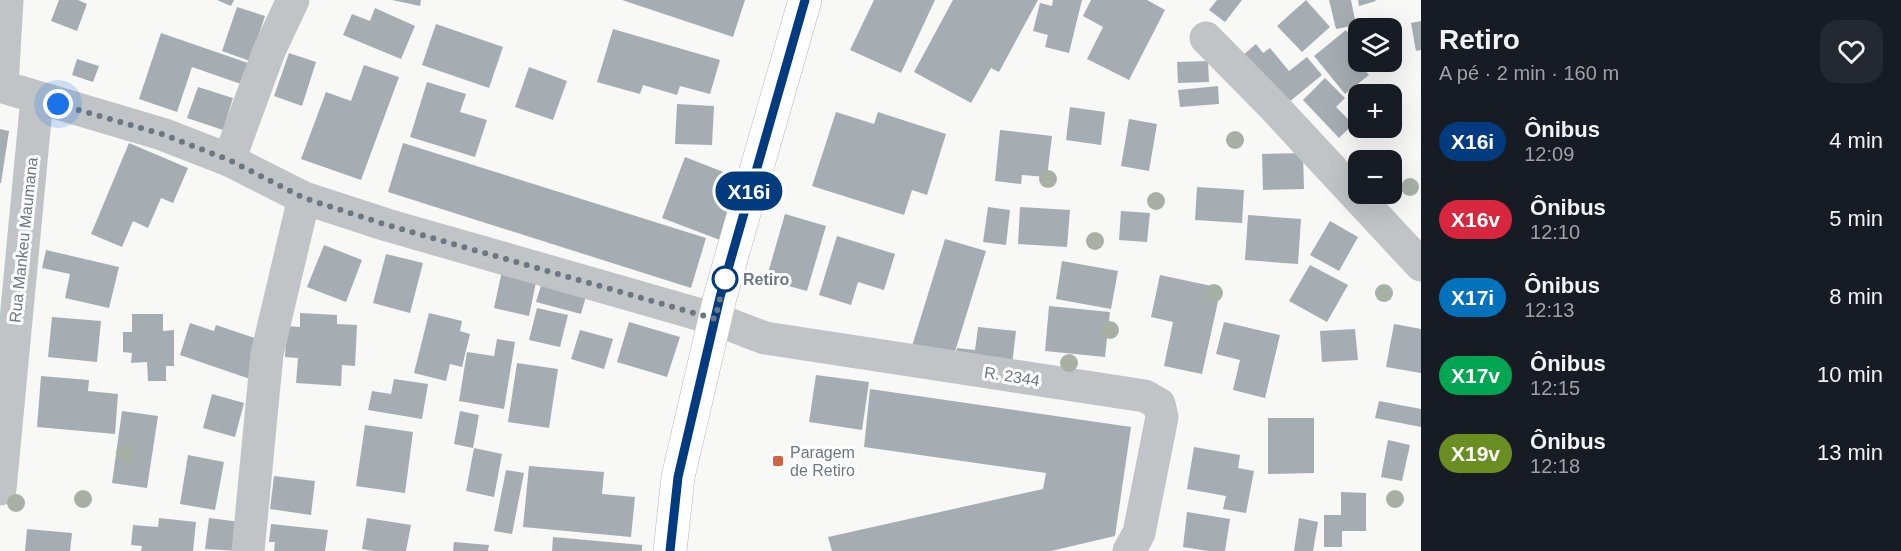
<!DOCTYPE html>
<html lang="pt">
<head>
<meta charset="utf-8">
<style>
  body { margin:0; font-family:Arial,sans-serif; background:#242831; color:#f1f3f6; height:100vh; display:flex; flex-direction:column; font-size:22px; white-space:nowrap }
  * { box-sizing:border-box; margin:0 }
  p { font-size:20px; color:#9ea1a6 }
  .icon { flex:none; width:33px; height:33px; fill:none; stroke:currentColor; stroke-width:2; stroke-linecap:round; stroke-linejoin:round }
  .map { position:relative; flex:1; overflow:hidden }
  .sheet { display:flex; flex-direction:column; background:#171b24; width:480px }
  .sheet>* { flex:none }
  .badge { padding:0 12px; border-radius:20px; font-size:21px; line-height:39px }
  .controls { position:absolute; left:1348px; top:18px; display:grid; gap:12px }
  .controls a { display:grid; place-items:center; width:54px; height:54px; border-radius:12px; background:#171b24; box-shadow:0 6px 24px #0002; font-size:30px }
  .you { position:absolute; width:30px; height:30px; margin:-15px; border:4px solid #fff; border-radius:50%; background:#1a73e8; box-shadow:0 0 0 9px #1a73e833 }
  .map>.badge { position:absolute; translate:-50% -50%; box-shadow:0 0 0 3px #fff }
  .round { display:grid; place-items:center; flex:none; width:63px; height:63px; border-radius:18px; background:#242831 }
  .headline { display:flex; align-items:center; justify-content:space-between; height:102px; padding:0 18px }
  h1 { font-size:28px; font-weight:800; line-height:45px }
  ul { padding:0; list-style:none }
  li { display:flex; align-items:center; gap:18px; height:78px; padding:0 18px }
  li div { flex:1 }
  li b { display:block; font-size:22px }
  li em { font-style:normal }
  li .badge { min-width:66px; font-weight:700; text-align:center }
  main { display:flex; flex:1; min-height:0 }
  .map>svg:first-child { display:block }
  .building { fill:#a6adb2 }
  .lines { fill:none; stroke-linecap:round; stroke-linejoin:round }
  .secondary-casing { stroke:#b3b7bb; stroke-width:34 }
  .street { stroke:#c0c4c7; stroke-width:33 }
  .secondary { stroke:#fff; stroke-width:33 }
  .tree { fill:#a8b0a6 }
  .line-casing { stroke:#fff; stroke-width:14 }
  .line { stroke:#003b80; stroke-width:9 }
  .walk { stroke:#6b7883; stroke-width:6; stroke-dasharray:0 10.8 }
  .stop-dot { fill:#fff; stroke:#003b80; stroke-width:3 }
  .poi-dot { fill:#cd6641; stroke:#fff; stroke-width:2 }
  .labels { text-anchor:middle; stroke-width:6; stroke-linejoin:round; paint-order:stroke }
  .street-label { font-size:16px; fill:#6b7883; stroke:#fff }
  .stop-label { font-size:16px; font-weight:bold; fill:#6b7883; stroke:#fff; text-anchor:start }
  .poi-label { font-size:16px; fill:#6b7883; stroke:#fff; text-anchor:start }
</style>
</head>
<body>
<main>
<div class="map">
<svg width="1421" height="551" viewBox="0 0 1421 551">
  <rect width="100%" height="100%" fill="#f8f8f6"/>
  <!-- building -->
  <g class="building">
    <polygon points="59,0 78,0 87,4 77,31 51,21"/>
    <polygon points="217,0 234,0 231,6"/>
    <polygon points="392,0 421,0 420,6"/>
    <polygon points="622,0 745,0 733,37"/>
    <polygon points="874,0 935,0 901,73 850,50"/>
    <polygon points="953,0 1038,0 999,72 991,68 971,103 914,72"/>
    <polygon points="1053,0 1082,0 1069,53 1045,47 1048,35 1033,31 1040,3 1052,6"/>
    <polygon points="1091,0 1147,0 1165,10 1129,80 1087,59 1103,27 1083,16"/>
    <polygon points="1217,0 1242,0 1225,22 1209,10"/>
    <polygon points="1306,0 1330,27 1302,52 1277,26"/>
    <polygon points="1329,0 1351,0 1356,25 1336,29"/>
    <polygon points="1358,0 1375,0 1376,1 1359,6"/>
    <polygon points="237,7 265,16 250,61 222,51"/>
    <polygon points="375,8 415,26 401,59 343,35 352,14 370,21"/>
    <polygon points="1421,21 1421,50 1416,51 1411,23"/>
    <polygon points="436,24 503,47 489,88 422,65"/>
    <polygon points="613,29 720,60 710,94 680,86 677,95 643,85 640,94 597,82"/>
    <polygon points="1346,30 1359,45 1359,51 1353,56 1369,75 1345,94 1314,56"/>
    <polygon points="161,33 248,63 241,84 192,67 177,112 139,99"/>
    <polygon points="1256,44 1263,53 1270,48 1289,71 1307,57 1322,75 1283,107 1242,56"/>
    <polygon points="289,53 316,62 302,106 274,96"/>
    <polygon points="77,59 99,66 93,82 72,75"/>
    <polygon points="1208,61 1209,82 1178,83 1177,62"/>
    <polygon points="364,65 399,77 361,180 301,159 326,92 351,101"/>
    <polygon points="529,67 567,81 553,120 515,107"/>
    <polygon points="1325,78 1345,98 1336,107 1353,124 1339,138 1303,100"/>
    <polygon points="427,82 466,94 460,112 487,120 475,157 410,137"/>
    <polygon points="1218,86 1219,104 1180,107 1178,90"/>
    <polygon points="198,87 233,98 223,130 187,118"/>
    <polygon points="677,104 714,106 712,145 675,144"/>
    <polygon points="1070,107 1105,112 1101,145 1066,140"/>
    <polygon points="836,112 874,124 878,112 946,134 927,195 912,190 904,215 812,186"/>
    <polygon points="1129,119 1157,124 1149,171 1121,166"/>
    <polygon points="0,129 9,131 1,183 0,183"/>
    <polygon points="1000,130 1052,136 1047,177 1022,175 1021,184 995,181"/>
    <polygon points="129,143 188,168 173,203 161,198 148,228 133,221 122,247 91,234"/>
    <polygon points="403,143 706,238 691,288 388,192"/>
    <polygon points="1303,153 1304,189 1263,190 1262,154"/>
    <polygon points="685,157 726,173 721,185 738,191 720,240 662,218"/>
    <polygon points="1197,187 1244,190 1242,223 1195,220"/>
    <polygon points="988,207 1010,210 1006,245 983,242"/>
    <polygon points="1020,207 1070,210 1067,247 1018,244"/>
    <polygon points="1121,211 1150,213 1147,242 1119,240"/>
    <polygon points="785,214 826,226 807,291 766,280"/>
    <polygon points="1248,215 1301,219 1298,264 1245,260"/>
    <polygon points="1330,221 1358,237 1339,271 1310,255"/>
    <polygon points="837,236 895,254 884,290 858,282 851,305 819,295"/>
    <polygon points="945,239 986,251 953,358 912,346"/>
    <polygon points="324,245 362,260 346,302 307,287"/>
    <polygon points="46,250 119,267 109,308 65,298 70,274 42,268"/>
    <polygon points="386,254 423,263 410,313 373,303"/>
    <polygon points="1062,261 1118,271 1111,309 1056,299"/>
    <polygon points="1310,265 1348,285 1327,322 1289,301"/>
    <polygon points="503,266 538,273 529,316 494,308"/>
    <polygon points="545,272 589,285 581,314 536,302"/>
    <polygon points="1160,275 1221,288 1202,374 1164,366 1173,322 1151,317"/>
    <polygon points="1049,306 1110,312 1105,357 1045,351"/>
    <polygon points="537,308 568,315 560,347 529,340"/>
    <polygon points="300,313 337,315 337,324 357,325 355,366 342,365 341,386 296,383 298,358 285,357 287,326 300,327"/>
    <polygon points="429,313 462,321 460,331 470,334 462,367 450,364 446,381 414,373"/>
    <polygon points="132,314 163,314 163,331 174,330 174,366 166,366 166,381 148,381 147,362 131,363 132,353 123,352 123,332 132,332"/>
    <polygon points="52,317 101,321 97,362 48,357"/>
    <polygon points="629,322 680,337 667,377 617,362"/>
    <polygon points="1224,322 1280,335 1265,398 1233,390 1240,360 1216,354"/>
    <polygon points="190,323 214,331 216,325 263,341 250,379 180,355"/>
    <polygon points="1394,324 1421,329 1421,373 1386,367"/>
    <polygon points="978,327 1016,331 1011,373 954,366 957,348 975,350"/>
    <polygon points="1355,329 1358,360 1322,362 1320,331"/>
    <polygon points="580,330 613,339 604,369 571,359"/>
    <polygon points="497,339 515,342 504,409 459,401 467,352 494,356"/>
    <polygon points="517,363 558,369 549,428 508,422"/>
    <polygon points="816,375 869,382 862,430 809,422"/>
    <polygon points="41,376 89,380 88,391 118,394 115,434 37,427"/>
    <polygon points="394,379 428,384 422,419 368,410 372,391 391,394"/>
    <polygon points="870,389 1131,427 1115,536 1051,551 832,551 828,537 1043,489 1046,473 864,447"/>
    <polygon points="212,394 244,403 235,437 203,428"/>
    <polygon points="1379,401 1421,409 1421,427 1375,418"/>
    <polygon points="122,411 158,416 147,488 112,483"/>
    <polygon points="460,411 479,415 473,448 454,444"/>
    <polygon points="1268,418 1314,418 1314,473 1268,474"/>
    <polygon points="365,425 413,432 405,493 356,486"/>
    <polygon points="1388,440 1410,445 1402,481 1381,477"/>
    <polygon points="1194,447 1240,455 1238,468 1254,471 1246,513 1223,509 1226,496 1187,489"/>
    <polygon points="474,448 502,454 494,497 466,491"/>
    <polygon points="188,455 224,462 215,510 180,504"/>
    <polygon points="529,466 604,472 602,494 635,497 631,537 523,527"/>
    <polygon points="506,470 524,473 512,534 494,531"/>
    <polygon points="274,476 315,481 311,515 270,509"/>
    <polygon points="1341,492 1366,493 1366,531 1342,531 1342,547 1324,547 1324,515 1341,515"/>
    <polygon points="1187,512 1230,519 1225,551 1208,551 1183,547"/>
    <polygon points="159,518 196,522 193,551 141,551 142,546 131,545 133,525 158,527"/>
    <polygon points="209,518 241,522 238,551 205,549"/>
    <polygon points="367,518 411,525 406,551 373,551 362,549"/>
    <polygon points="1299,518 1318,522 1313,551 1294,551"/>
    <polygon points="271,524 328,530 325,551 274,551 275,542 269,542"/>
    <polygon points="27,529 72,533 70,551 25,551"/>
    <polygon points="553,537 642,545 642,551 552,551"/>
    <polygon points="454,542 489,545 488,551 453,551"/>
  </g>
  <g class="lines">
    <defs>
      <polyline id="secondary" points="670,551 678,477 720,297 805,0"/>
    </defs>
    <!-- secondary casing -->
    <use href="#secondary" class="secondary-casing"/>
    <!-- street -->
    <g class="street">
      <polyline points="1206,38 1274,107 1421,265"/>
      <polyline points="0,86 162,134 229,160 304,198 387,225 715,319 765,338 1145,396 1159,404 1162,417 1139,533 1129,551"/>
      <polyline points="2,86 7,0"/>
      <polyline points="229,160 269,51 293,0"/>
      <polyline points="0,489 37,98"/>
      <polyline points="248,551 267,354 304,198"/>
    </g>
    <!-- secondary -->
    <use href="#secondary" class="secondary"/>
  </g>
  <!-- trees -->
  <g class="tree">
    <circle cx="1235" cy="140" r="9"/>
    <circle cx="1048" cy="179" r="9"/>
    <circle cx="1410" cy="187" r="9"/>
    <circle cx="1156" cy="201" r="9"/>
    <circle cx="1095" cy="241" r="9"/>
    <circle cx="1214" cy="293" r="9"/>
    <circle cx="1384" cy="293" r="9"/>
    <circle cx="1110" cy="330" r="9"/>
    <circle cx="1069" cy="363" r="9"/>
    <circle cx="125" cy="454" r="9"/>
    <circle cx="83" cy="499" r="9"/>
    <circle cx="1395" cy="499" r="9"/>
    <circle cx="16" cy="503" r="9"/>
  </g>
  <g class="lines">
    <defs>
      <polyline id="line" points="670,551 678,477 720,297 805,0"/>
    </defs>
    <!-- line casing -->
    <use href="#line" class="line-casing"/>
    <!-- line -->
    <use href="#line" class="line"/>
    <!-- walk -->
    <polyline class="walk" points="58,104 162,134 229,160 304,198 387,225 715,319 726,275 725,279"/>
  </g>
  <!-- markers -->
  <circle class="stop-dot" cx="725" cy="279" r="12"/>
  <rect class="poi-dot" x="772" y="455" width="12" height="12" rx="3"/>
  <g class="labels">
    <!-- street labels -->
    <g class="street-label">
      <text transform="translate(23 240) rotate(-84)" y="6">Rua Mankeu Maumana</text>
      <text transform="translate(1012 376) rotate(9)" y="6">R. 2344</text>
    </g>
    <!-- stop labels -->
    <g class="stop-label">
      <text x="743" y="285">Retiro</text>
    </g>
    <!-- poi labels -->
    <g class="poi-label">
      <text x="790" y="458">Paragem<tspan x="790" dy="18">de Retiro</tspan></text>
    </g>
  </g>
</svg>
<div class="controls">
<a><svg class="icon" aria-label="layers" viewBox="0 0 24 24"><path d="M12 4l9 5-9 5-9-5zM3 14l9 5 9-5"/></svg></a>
<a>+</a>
<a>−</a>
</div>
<div class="you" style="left:58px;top:104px"></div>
<b class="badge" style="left:749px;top:191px;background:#003b80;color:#fff">X16i</b>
</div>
<section class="sheet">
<div class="headline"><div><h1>Retiro</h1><p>A pé · 2 min · 160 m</p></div><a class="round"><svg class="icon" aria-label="heart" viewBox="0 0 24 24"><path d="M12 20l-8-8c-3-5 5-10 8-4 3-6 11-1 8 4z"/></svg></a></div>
<ul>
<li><span class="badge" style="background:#003b80;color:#fff">X16i</span><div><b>Ônibus</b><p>12:09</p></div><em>4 min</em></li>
<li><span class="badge" style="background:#d7263d;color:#fff">X16v</span><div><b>Ônibus</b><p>12:10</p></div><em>5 min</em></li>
<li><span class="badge" style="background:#0072bc;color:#fff">X17i</span><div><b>Ônibus</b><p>12:13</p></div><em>8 min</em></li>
<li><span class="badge" style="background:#00a651;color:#fff">X17v</span><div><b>Ônibus</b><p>12:15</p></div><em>10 min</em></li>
<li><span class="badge" style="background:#6b8e23;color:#fff">X19v</span><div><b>Ônibus</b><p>12:18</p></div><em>13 min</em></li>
</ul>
</section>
</main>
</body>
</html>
